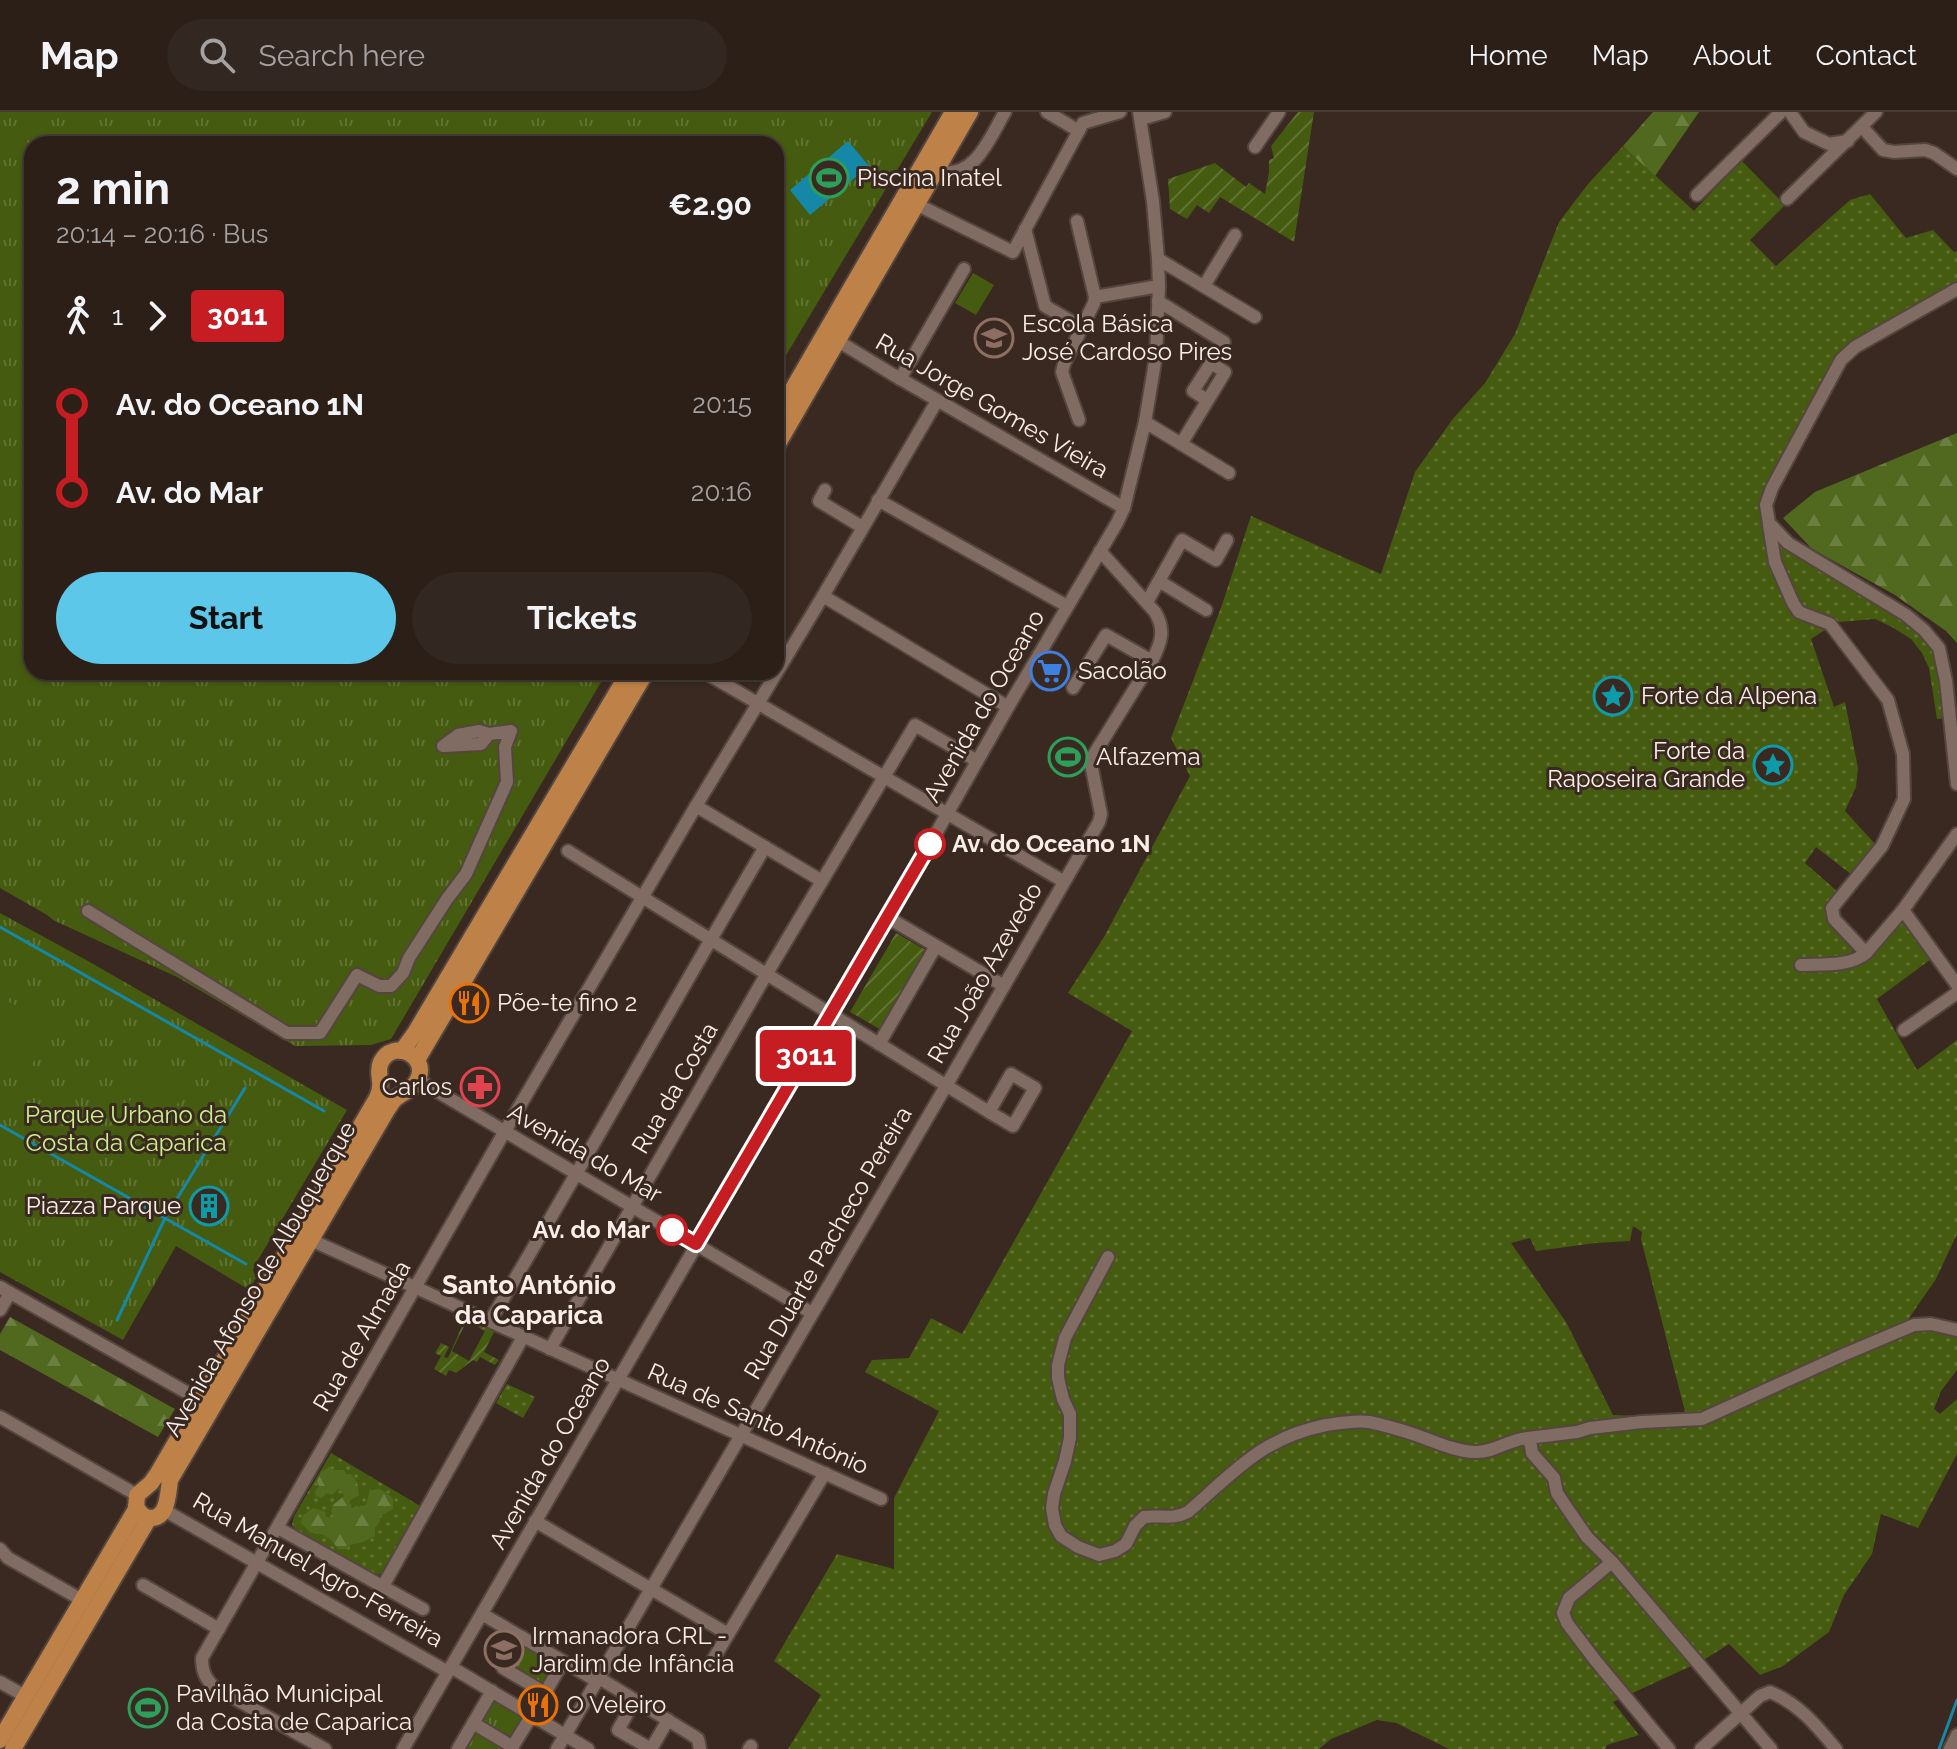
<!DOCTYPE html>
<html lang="en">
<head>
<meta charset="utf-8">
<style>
  body { margin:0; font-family:Raleway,sans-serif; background:#332721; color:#f1f3f6; height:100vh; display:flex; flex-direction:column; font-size:30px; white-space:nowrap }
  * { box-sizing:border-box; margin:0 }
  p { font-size:26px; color:#a6a2a2 }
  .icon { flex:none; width:44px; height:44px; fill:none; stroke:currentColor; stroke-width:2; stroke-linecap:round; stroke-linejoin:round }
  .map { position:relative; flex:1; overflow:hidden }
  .panel { position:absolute; left:24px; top:24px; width:760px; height:544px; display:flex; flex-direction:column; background:#2b1f18; border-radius:24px; box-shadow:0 2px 6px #0004,0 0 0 2px #473d37 }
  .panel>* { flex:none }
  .badge { padding:0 16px; border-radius:6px; font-size:28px; line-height:52px }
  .map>.badge { position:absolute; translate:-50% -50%; box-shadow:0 0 0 4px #fff }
  .legs { display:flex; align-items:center; gap:12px; height:88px; padding:0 32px; font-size:26px }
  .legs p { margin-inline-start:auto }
  .head { display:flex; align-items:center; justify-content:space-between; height:136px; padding:0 32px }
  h1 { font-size:44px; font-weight:700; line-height:60px }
  .action { display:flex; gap:16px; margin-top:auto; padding:16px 32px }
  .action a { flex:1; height:92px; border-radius:48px; background:#5cc7e8; color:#111; font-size:32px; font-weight:700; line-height:92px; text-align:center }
  .action a+a { background:#332721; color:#f1f3f6 }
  ul { padding:0 32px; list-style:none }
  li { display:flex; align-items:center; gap:28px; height:88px; font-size:30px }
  li i { display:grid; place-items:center; width:12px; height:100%; margin:0 10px; background:currentColor }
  li i::after { content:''; width:20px; height:20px; margin:-10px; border:6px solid; border-radius:50%; background:#2b1f18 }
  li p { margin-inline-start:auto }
  li:first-child i { background:linear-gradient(#0000 50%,currentColor 0) }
  li:last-child i { background:linear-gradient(currentColor 50%,#0000 0) }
  header { display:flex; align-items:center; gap:48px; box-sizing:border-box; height:112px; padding:0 40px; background:#2b1f18; border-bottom:2px solid #473d37 }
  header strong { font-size:38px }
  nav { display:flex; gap:44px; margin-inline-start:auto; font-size:28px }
  .search { width:560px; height:72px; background:#332721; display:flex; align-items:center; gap:20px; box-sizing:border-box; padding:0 28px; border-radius:44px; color:#a6a2a2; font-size:30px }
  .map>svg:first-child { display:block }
  .grass { fill:url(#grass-dots); fill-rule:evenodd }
  .forest { fill:url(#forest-firs) }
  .park { fill:url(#park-tufts) }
  .garden { fill:url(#garden-furrows) }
  .pitch { fill:#455b10 }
  .water { fill:#1688a7 }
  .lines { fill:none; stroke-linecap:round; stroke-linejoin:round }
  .stream { stroke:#1688a7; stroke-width:3 }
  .minor-casing { stroke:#54463f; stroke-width:16 }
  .major-casing { stroke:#54463f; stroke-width:20 }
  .minor { stroke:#806c62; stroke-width:12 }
  .major { stroke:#be8248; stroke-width:16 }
  .line-1-casing { stroke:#fff; stroke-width:18 }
  .line-1 { stroke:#c61d23; stroke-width:12 }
  .stop-1-dot { fill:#fff; stroke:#c61d23; stroke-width:4 }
  .labels { text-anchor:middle; stroke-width:6; stroke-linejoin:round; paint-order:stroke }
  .poi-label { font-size:24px; fill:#faeee8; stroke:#392920; text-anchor:start }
  .street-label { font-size:24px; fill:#faeee8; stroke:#392920 }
  .stop-label { font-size:24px; font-weight:bold; fill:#faeee8; stroke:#392920; text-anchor:start }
  .park-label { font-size:24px; fill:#ccf18c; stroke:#392920 }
  .neighbourhood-label { font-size:26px; font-weight:bold; fill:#faeee8; stroke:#392920 }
</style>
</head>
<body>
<header>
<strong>Map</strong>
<div class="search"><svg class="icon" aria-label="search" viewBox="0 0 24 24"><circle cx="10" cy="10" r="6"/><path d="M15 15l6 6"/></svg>Search here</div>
<nav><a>Home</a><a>Map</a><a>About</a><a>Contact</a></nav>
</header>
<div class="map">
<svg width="1957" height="1637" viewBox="0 0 1957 1637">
  <defs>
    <pattern id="grass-dots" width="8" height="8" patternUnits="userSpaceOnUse" patternTransform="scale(2)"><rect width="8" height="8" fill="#455b10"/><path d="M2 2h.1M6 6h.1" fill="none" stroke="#617333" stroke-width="1.8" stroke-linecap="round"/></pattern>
    <pattern id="forest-firs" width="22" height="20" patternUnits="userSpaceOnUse" patternTransform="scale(2)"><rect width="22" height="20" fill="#51691f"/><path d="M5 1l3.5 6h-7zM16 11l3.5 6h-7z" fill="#6b7f40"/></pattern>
    <pattern id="park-tufts" width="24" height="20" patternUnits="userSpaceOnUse" patternTransform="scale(2)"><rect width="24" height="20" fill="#455b10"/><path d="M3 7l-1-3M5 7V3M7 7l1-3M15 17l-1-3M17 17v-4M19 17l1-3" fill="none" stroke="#617333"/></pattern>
    <pattern id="garden-furrows" width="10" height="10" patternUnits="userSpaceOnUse" patternTransform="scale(2)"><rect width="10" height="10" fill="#455b10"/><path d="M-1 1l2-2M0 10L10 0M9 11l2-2" fill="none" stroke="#617333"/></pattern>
  </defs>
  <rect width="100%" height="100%" fill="#392920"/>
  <!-- grass -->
  <g class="grass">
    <path d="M1623 34 1694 99 1741 48 1785 93 1750 128 1776 154 1850 88 1870 82 1906 126 1933 118 1954 140 1957 139V172L1887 211 1839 241 1823 269 1761 388 1767 431 1789 498 1803 508 1828 516 1811 527 1834 595 1845 590 1858 656 1856 675 1845 699 1876 733 1852 763 1816 735 1805 751 1838 780 1828 799 1832 813 1854 838 1848 844 1798 848 1862 850 1881 834 1902 808 1931 847 1877 887 1917 958 1957 928V1122L1936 1167 1907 1209 1911 1219 1935 1218 1957 1222V1258L1941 1279 1934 1297 1940 1302 1957 1287V1342L1918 1416 1881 1402 1872 1442 1844 1483 1829 1520 1783 1554 1760 1563 1729 1532 1702 1549 1613 1590 1639 1623 1607 1633 1605 1637H1449L1396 1611 1377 1608 1331 1627 1319 1637H788L821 1583 774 1549 837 1442 894 1457V1386L939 1299 865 1260 872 1248 909 1246 931 1206 962 1222 1132 919 1068 881 1104 825 1190 664 1171 626 1222 493 1251 404 1381 462 1415 360 1452 308 1485 271 1515 222 1559 110 1588 72ZM1633 1114 1642 1120 1641 1127 1685 1300 1644 1304 1613 1303 1566 1210 1511 1131 1530 1126 1536 1139 1596 1131 1630 1129Z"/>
    <path d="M1777 427C1801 448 1828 462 1855 478 1885 495 1921 512 1936 544 1943 560 1943 588 1946 606L1937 607 1929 556 1922 541 1911 527 1892 515 1875 507 1838 510 1800 492 1781 455Z"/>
    <polygon points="507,1272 535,1285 523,1306 496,1291"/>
    <polygon points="331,1341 422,1395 386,1460 377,1463 297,1419 292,1413 294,1404"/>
  </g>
  <!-- forest -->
  <g class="forest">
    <polygon points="1653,0 1699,0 1655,64 1623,34"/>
    <polygon points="1957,321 1957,531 1946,519 1895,483 1812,437 1783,406 1815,380"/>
    <polygon points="10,1205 175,1297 158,1325 0,1238 0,1222"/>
    <path d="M329 1355 333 1358H344L346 1362H351L357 1370 359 1383 349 1389 352 1396 366 1393 370 1378 380 1377 393 1386V1397L380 1404V1409L375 1416V1424L363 1430 350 1433 347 1437H338C332 1427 323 1420 311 1421L301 1411 303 1403 313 1396 325 1400 326 1405 332 1406 334 1404 331 1399 333 1393 344 1384 341 1378 338 1377 332 1383 326 1381 322 1386 315 1383 316 1377 319 1374 317 1369 321 1360Z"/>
  </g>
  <!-- park -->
  <g class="park">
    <polygon points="0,0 932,0 776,260 776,32 32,32 32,560 607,560 391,927 371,933 295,934 177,865 53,808 47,803 0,776"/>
    <polygon points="0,801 88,849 347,998 255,1153 253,1158 256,1166 250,1176 246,1176 176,1134 123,1228 0,1160"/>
    <polygon points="522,1525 563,1550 545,1581 503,1556"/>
    <polygon points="492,1579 532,1603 511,1637 458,1637"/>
  </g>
  <!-- garden -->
  <g class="garden">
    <polygon points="1298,0 1314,0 1294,130 1220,85 1209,101 1197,93 1187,107 1170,97 1168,67 1215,51 1246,75 1249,71 1265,82 1269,60 1269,48 1274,46 1271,34"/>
    <polygon points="896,821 929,840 883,919 850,900"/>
    <polygon points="466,1205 468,1206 452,1239 469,1249 485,1219 470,1211 472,1208 495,1218 484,1240 499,1248 495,1253 480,1245 477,1250 473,1248 456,1261 449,1258 446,1264 434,1257 441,1244 435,1241 441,1231 449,1235 444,1245 448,1246"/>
  </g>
  <!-- pitch -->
  <g class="pitch">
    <polygon points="973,161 994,173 976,203 955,191"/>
    <polygon points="0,885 53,914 27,962 0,947"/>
    <polygon points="147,958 185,979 152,1037 115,1016"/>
  </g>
  <!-- water -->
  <polygon class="water" points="848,29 869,54 810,103 790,78"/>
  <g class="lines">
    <!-- stream -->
    <g class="stream">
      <polyline points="0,815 324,999"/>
      <polyline points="0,1013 246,1152"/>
      <polyline points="117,1208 165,1106 245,976"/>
      <polyline points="1939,1637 1957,1588"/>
    </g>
    <defs>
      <g id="minor">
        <polyline points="1047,0 1079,19"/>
        <polyline points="1790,0 1804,20 1829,32 1848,29"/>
        <polyline points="1141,7 1165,0"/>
        <polyline points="1862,15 1883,38 1894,40 1925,38 1934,41 1957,57"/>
        <polyline points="1255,35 1279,0"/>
        <path d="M937 59C974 69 989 27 1005 0"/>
        <polyline points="1697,83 1781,0"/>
        <polyline points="1787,87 1876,0"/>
        <polyline points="916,92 1013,140 1083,11 1120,0"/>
        <polyline points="1077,109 1095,185"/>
        <polyline points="1025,117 1045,194 1082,216"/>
        <polyline points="1158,147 1255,205"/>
        <polyline points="1204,174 1235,123"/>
        <polyline points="1957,177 1855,235 1841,248 1772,376 1766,393 1769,411 1788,431 1906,503 1924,518 1939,536 1946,569 1957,672"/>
        <polyline points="1158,189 1224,230 1211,251"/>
        <polyline points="838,229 892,262 1124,396"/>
        <polyline points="900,267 964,157"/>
        <polyline points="1079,308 1062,260 1064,252 1094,191 1095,185 1159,174"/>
        <polyline points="1145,310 1229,361"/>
        <polyline points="1181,332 1225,260 1211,251 1193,279 1207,288"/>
        <polyline points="825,378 819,389 862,415"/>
        <polyline points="878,388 1067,494"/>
        <polyline points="1769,413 1775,450 1793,491 1799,500 1830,512 1888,588 1903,642 1904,687 1882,734 1832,796 1834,807 1866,841"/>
        <polyline points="1159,469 1206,498"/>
        <polyline points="823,484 1008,595"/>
        <polyline points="1147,490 1182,428 1216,448 1227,428"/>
        <polyline points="704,560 1063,769"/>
        <polyline points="1073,576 1106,523 1152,549"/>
        <polyline points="444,634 481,632 489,622"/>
        <polyline points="696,694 822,769"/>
        <polyline points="568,739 989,1000 1013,1014 1035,976 1011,962 989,1000"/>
        <polyline points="1903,798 1957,873"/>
        <polyline points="88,799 287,921 320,921 357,863 379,874 391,874 403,861 409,846 447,787 466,762 507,670 505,635 511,619 489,622 479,619 458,623 443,634"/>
        <polyline points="887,805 1004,874"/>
        <path d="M1801 853C1821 852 1850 855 1866 841L1903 798 1957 722"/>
        <polyline points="1904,918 1957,881"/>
        <polyline points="879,932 936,834"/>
        <polyline points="418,968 812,1201"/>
        <polyline points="311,1128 881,1387"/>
        <path d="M1108 1145 1065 1226 1058 1253V1266L1063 1287 1070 1302V1326L1065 1349 1054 1382 1052 1396 1055 1413 1061 1424 1078 1435 1099 1443 1115 1439 1126 1432 1135 1414 1144 1405C1160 1403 1173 1408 1188 1400 1235 1359 1262 1326 1326 1313 1340 1311 1355 1308 1369 1310 1384 1313 1401 1318 1416 1323 1436 1330 1454 1339 1475 1340 1494 1341 1509 1327 1528 1326L1531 1334 1532 1341 1554 1366 1557 1381 1567 1396 1587 1425 1612 1450 1771 1637"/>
        <polyline points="0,1175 186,1280"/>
        <polyline points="0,1198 10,1181"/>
        <path d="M490 1209C584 1052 672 892 765 735"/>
        <polyline points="550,1237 766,863 915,613 977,649"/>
        <polyline points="0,1305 137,1383"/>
        <polyline points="1528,1326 1577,1320 1590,1316 1642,1310 1702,1307 1843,1243 1914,1213 1931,1212 1957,1218"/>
        <polyline points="164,1398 448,1560"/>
        <polyline points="535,1409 728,1522"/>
        <polyline points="278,1416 423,1497"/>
        <polyline points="0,1437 8,1446 82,1488"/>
        <polyline points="1612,1450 1569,1486 1563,1501 1567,1511 1595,1548 1669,1637"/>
        <polyline points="143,1473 219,1517"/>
        <polyline points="383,1474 523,1225"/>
        <polyline points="482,1502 597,1569"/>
        <polyline points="522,1525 503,1556 545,1581 563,1550"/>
        <polyline points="711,1551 825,1361"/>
        <polyline points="451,1555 588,1637"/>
        <polyline points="599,1566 692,1623 698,1627 700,1637"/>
        <polyline points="0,1570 25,1584"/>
        <polyline points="635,1588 618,1618 651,1637 668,1608"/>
        <polyline points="473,1611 513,1635"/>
        <path d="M325 1637 214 1575C205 1566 202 1559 202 1546L505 1019 696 694 823 484 937 289"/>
        <polyline points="403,1637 930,732 1008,595 1117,411 1124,396 1145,310 1156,244 1159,174 1158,147 1153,89 1139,0"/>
        <polyline points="458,1637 492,1579"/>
        <polyline points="511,1637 532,1603"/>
        <path d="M557 1637 946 974 1099 710 1101 702 1091 652 1093 644 1152 549C1161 531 1166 518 1155 500L1100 439"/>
        <polyline points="749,1637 751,1634"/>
        <path d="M1701 1637 1760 1584 1770 1580C1798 1591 1817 1614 1836 1637"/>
        <polyline points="1950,1637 1957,1623"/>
      </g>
      <g id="major">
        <polyline points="776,306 953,0"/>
        <polyline points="776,335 970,0"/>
        <polyline points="402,939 415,921 629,560"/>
        <polyline points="417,948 646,560"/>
        <path d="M0 1628 136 1397 137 1383 151 1371 158 1361 377 986C385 969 375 962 381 950 393 926 429 944 418 967 414 978 402 980 394 988 392 990 389 995 387 998L170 1368C168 1381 168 1406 151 1406 143 1406 139 1401 136 1394"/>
        <polyline points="13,1637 149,1406"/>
      </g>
    </defs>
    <!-- minor casing -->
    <use href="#minor" class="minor-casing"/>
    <!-- major casing -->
    <use href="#major" class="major-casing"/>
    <!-- minor -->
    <use href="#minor" class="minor"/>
    <!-- major -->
    <use href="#major" class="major"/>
  </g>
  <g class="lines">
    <defs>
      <polyline id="line-1" points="672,1118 696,1132 930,732"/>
    </defs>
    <!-- line-1 casing -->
    <use href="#line-1" class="line-1-casing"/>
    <!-- line-1 -->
    <use href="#line-1" class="line-1"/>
  </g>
  <!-- icons -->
  <defs>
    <symbol id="stadium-ring" viewBox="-11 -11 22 22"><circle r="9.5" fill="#392920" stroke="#2e9e5b" stroke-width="1.5"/><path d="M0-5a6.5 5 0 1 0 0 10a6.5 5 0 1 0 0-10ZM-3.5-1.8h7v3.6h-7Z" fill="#2e9e5b"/></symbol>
    <symbol id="school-ring" viewBox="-11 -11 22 22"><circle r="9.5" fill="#392920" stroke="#8d6e63" stroke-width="1.5"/><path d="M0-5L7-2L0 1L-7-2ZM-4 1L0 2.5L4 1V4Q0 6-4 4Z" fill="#8d6e63"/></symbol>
    <symbol id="supermarket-ring" viewBox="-11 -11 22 22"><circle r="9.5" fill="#392920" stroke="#3f7fe0" stroke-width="1.5"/><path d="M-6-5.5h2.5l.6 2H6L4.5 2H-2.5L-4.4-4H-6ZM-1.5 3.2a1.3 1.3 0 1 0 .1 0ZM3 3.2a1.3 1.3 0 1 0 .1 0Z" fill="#3f7fe0"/></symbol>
    <symbol id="sight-ring" viewBox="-11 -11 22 22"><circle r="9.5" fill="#392920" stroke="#0f9aa8" stroke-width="1.5"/><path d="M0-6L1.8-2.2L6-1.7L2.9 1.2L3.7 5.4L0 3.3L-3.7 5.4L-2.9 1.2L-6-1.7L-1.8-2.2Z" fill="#0f9aa8"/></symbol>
    <symbol id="restaurant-ring" viewBox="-11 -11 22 22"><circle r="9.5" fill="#392920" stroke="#e8710a" stroke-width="1.5"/><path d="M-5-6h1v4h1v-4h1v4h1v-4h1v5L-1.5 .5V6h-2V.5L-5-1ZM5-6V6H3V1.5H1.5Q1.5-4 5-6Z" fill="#e8710a"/></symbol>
    <symbol id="pharmacy-ring" viewBox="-11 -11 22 22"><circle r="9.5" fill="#392920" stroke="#e0444e" stroke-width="1.5"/><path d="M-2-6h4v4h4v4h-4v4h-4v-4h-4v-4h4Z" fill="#e0444e"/></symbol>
    <symbol id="building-ring" viewBox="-11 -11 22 22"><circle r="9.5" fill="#392920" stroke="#0f9aa8" stroke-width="1.5"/><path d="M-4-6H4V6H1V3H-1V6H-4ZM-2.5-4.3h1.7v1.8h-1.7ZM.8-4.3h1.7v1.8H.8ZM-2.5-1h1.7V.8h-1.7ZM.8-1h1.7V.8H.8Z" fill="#0f9aa8"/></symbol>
  </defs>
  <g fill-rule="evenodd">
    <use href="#stadium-ring" x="807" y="44" width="44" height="44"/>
    <use href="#school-ring" x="972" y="204" width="44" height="44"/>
    <use href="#supermarket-ring" x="1028" y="537" width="44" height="44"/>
    <use href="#sight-ring" x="1591" y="562" width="44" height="44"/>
    <use href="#stadium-ring" x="1046" y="623" width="44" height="44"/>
    <use href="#sight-ring" x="1751" y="631" width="44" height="44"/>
    <use href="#restaurant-ring" x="447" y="869" width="44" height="44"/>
    <use href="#pharmacy-ring" x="458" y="953" width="44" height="44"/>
    <use href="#building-ring" x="187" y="1072" width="44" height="44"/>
    <use href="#school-ring" x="482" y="1516" width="44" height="44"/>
    <use href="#restaurant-ring" x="516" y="1571" width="44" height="44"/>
    <use href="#stadium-ring" x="126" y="1574" width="44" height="44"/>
  </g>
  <!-- markers -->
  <g class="stop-1-dot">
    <circle cx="930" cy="732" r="14"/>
    <circle cx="672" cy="1118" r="14"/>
  </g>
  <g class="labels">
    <!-- poi labels -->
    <g class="poi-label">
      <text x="857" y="74">Piscina Inatel</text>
      <text x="1022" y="220">Escola Básica<tspan x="1022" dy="28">José Cardoso Pires</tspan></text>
      <text x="1078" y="567">Sacolão</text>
      <text x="1641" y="592">Forte da Alpena</text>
      <text x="1745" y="647" text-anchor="end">Forte da<tspan x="1745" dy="28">Raposeira Grande</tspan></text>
      <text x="1096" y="653">Alfazema</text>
      <text x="497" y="899">Põe-te fino 2</text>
      <text x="452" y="983" text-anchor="end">Carlos</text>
      <text x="181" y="1102" text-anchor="end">Piazza Parque</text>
      <text x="532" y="1532">Irmanadora CRL -<tspan x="532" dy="28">Jardim de Infância</tspan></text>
      <text x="176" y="1590">Pavilhão Municipal<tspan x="176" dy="28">da Costa de Caparica</tspan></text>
      <text x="566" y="1601">O Veleiro</text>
    </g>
    <!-- street labels -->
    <g class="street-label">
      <text transform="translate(992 294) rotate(30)" y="8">Rua Jorge Gomes Vieira</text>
      <text transform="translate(984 594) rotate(-60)" y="8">Avenida do Oceano</text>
      <text transform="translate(985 861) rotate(-60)" y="8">Rua João Azevedo</text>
      <text transform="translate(675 976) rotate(-60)" y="8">Rua da Costa</text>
      <text transform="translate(585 1041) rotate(30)" y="8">Avenida do Mar</text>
      <text transform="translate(828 1131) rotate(-60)" y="8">Rua Duarte Pacheco Pereira</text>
      <text transform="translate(260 1167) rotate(-60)" y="8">Avenida Afonso de Albuquerque</text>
      <text transform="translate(362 1224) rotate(-60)" y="8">Rua de Almada</text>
      <text transform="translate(758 1307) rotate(24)" y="8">Rua de Santo António</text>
      <text transform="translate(550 1341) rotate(-60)" y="8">Avenida do Oceano</text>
      <text transform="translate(318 1458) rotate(30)" y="8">Rua Manuel Agro-Ferreira</text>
    </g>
    <!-- stop labels -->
    <g class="stop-label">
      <text x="952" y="740">Av. do Oceano 1N</text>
      <text x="650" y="1126" text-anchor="end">Av. do Mar</text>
    </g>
    <!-- park labels -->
    <g class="park-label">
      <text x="126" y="1011">Parque Urbano da<tspan x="126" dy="28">Costa da Caparica</tspan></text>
    </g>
    <!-- neighbourhood labels -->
    <g class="neighbourhood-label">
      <text x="529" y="1182">Santo António<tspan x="529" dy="30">da Caparica</tspan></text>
    </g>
  </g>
</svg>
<b class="badge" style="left:806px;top:944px;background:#c61d23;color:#fff">3011</b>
<section class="panel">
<div class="head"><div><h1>2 min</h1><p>20:14 – 20:16 · Bus</p></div><b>€2.90</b></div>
<div class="legs"><svg class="icon" aria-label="walk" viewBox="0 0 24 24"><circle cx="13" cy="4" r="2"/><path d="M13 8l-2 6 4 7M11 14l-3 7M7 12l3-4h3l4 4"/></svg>1<svg class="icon" aria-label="forward" viewBox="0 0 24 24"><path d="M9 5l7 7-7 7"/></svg><b class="badge" style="background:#c61d23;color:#fff">3011</b></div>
<ul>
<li><i style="color:#c61d23"></i><b>Av. do Oceano 1N</b><p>20:15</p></li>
<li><i style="color:#c61d23"></i><b>Av. do Mar</b><p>20:16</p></li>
</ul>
<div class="action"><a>Start</a><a>Tickets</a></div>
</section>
</div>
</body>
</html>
